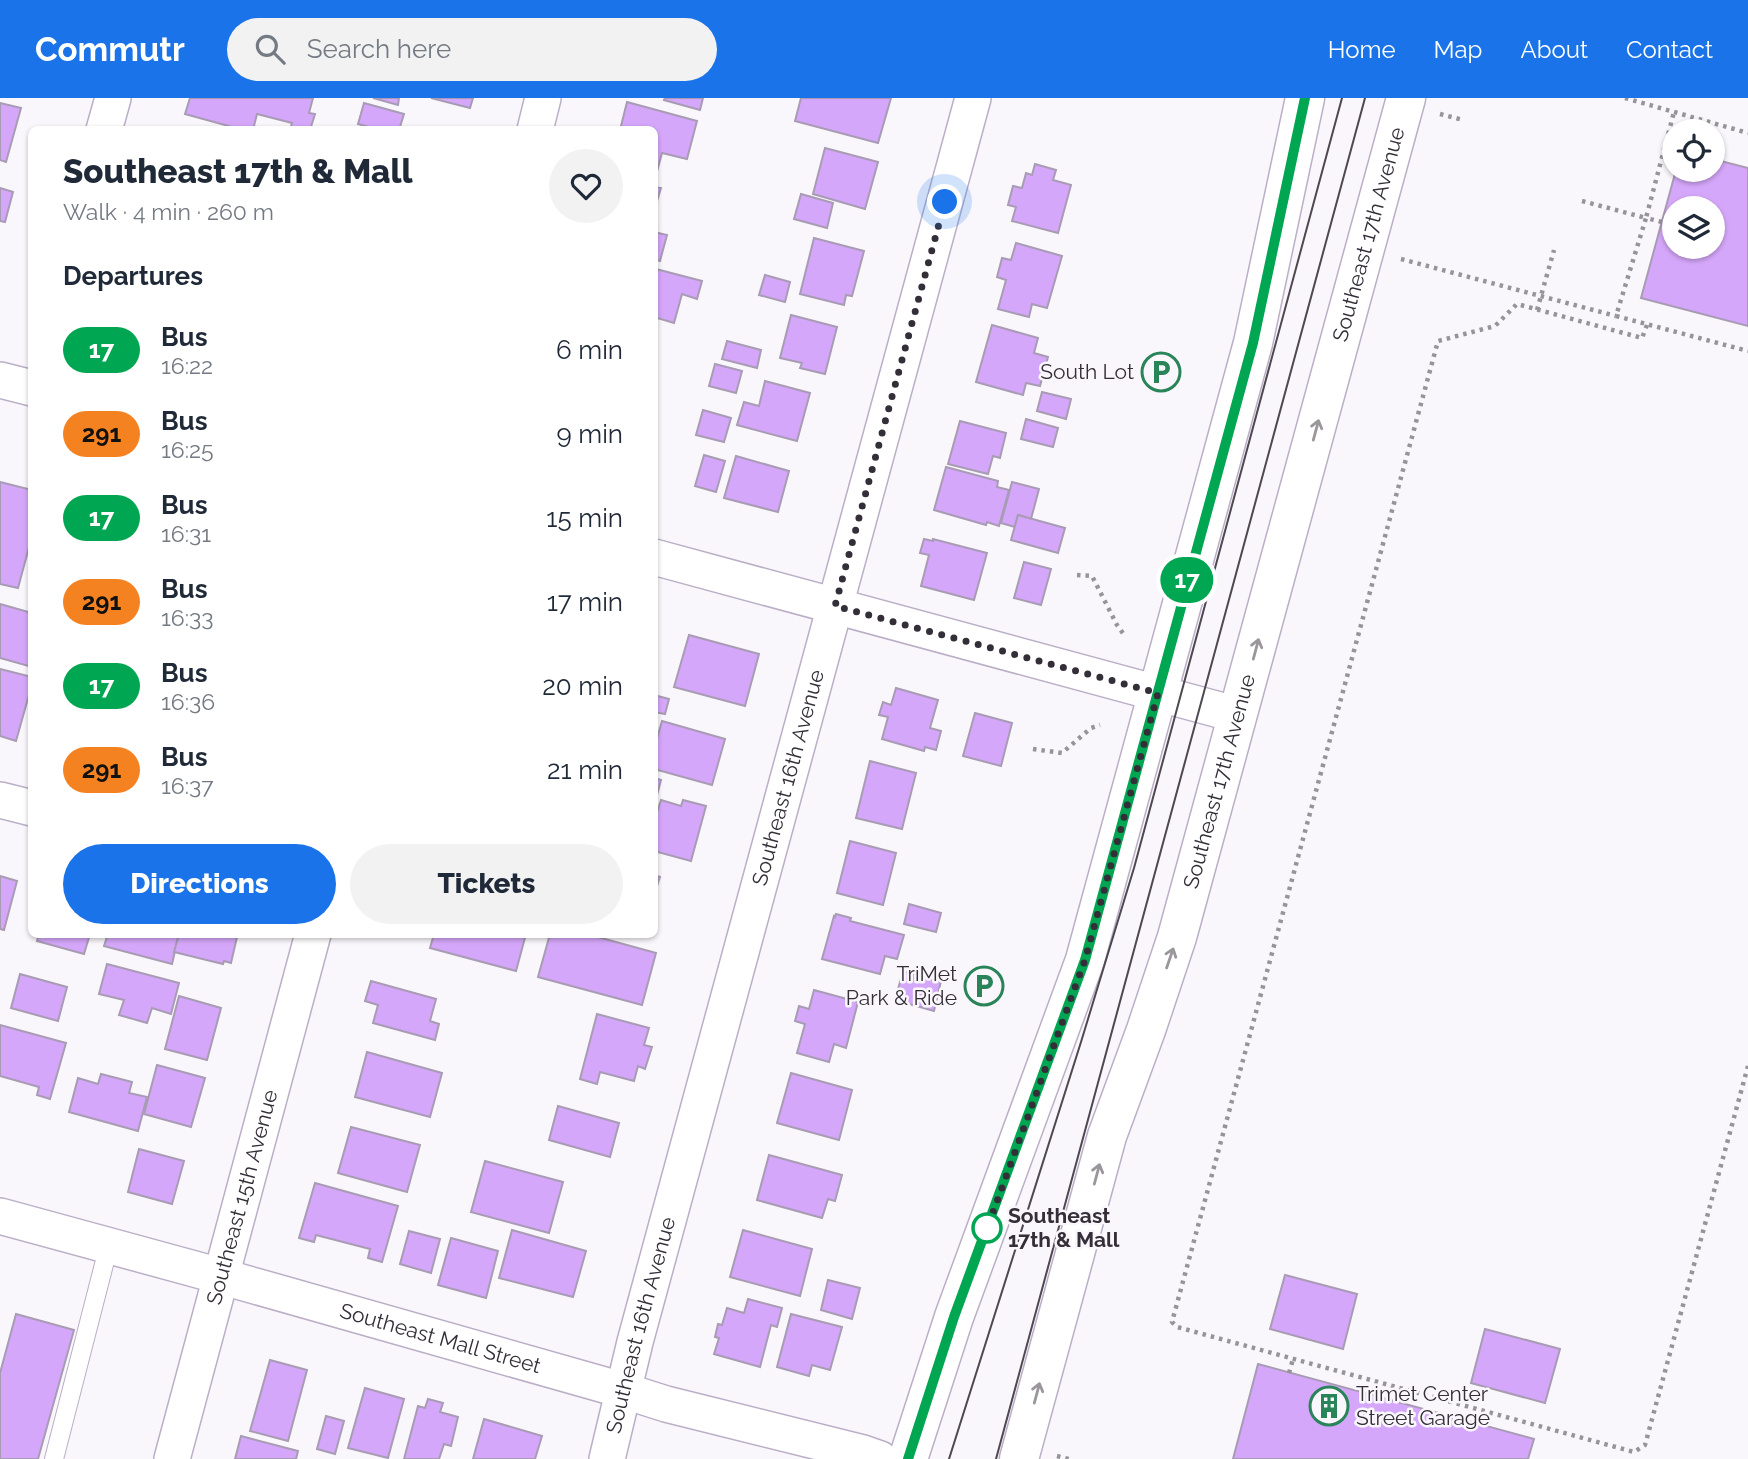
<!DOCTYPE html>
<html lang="en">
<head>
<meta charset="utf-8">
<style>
  body { margin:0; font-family:Raleway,sans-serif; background:#f2f2f3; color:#1f2937; height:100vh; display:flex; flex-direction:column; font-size:26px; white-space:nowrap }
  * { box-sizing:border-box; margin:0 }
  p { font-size:23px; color:#747a83 }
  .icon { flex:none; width:38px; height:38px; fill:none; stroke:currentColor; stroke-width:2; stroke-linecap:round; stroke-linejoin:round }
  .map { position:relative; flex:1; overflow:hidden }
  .details { position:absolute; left:28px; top:28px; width:630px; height:812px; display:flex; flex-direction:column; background:#fff; border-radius:10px; box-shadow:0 2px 5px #0004 }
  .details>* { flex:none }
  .badge { padding:0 14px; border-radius:23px; font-size:24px; line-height:46px }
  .tools { position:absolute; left:1662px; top:21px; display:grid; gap:14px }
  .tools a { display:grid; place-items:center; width:63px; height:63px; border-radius:50%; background:#fff; box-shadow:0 2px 5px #0004; font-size:35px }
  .you { position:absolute; width:35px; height:35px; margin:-18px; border:5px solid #fff; border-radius:50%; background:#1a73e8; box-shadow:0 0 0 10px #1a73e833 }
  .map>.badge { position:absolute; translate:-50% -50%; box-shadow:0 0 0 4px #fff }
  h2 { padding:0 35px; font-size:26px; line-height:63px }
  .round { display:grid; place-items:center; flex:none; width:74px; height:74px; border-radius:37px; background:#f2f2f3 }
  .head { display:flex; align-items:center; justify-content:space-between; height:119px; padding:0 35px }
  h1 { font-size:33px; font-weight:800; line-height:52px }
  .button { display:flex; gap:14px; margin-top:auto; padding:14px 35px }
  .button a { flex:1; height:80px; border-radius:42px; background:#1a73e8; color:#fff; font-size:28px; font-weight:800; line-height:80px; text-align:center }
  .button a+a { background:#f2f2f3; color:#1f2937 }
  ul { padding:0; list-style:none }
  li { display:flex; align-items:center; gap:21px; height:84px; padding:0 35px }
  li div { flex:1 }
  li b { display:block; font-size:26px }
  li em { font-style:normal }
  li .badge { min-width:77px; font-weight:700; text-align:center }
  header { display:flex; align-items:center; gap:42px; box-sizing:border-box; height:98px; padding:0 35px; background:#1a73e8; color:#fff }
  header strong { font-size:33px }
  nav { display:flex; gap:38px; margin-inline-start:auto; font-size:24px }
  .search { width:490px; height:63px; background:#f2f2f3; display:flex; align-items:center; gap:18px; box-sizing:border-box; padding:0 24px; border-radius:38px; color:#747a83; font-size:26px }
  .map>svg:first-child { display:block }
  .building { fill:#d5a7fa; stroke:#a89bb4; stroke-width:2; fill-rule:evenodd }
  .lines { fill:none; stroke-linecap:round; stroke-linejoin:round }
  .lane-casing { stroke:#bbaec7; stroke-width:20 }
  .street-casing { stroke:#bbaec7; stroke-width:38 }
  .secondary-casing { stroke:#bbaec7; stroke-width:41 }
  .path { stroke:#97939a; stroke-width:4.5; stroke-dasharray:3.5 5; stroke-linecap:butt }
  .lane { stroke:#fff; stroke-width:18 }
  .street { stroke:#fff; stroke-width:35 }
  .secondary { stroke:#fff; stroke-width:38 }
  .tram { stroke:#4e4851; stroke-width:2 }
  .oneway { stroke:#9a969c }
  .line-casing { stroke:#fff; stroke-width:16 }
  .line { stroke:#00a651; stroke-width:10 }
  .walk { stroke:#342e38; stroke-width:7; stroke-dasharray:0 12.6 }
  .stop-dot { fill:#fff; stroke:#00a651; stroke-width:3.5 }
  .labels { text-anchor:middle; stroke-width:5; stroke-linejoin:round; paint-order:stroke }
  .street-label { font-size:21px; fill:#342e38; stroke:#faf7fc }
  .poi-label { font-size:21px; fill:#342e38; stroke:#faf7fc; text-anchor:end }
  .stop-label { font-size:21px; font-weight:bold; fill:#342e38; stroke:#faf7fc; text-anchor:start }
</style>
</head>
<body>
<header>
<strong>Commutr</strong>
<div class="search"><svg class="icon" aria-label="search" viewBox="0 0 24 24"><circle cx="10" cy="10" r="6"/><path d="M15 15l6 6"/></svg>Search here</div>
<nav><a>Home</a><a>Map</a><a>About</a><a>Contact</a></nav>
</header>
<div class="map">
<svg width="1748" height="1361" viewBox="0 0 1748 1361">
  <rect width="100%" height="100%" fill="#faf7fc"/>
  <!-- building -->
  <g class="building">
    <polygon points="190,0 313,0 309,15 315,16 310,32 290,32 292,25 257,16 253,32 243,32 185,16"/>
    <polygon points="373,0 399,0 398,7"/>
    <polygon points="431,0 473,0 470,10"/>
    <polygon points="665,0 703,0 700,12 664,2"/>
    <polygon points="801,0 891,0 878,45 795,23"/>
    <polygon points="627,4 697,23 687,61 662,55 656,77 654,77 654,32 620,32"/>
    <polygon points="0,5 21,10 6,64 0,62"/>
    <polygon points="364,5 404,16 399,32 380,32 358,26"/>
    <polygon points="825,50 878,64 865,111 813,96"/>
    <path d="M1713 61 1748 70V228L1641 200 1676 72H1713ZM1675 110H1713V149H1675Z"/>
    <polygon points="1035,66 1056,72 1053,82 1071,87 1058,135 1012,123 1016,109 1008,107 1013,88 1022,90 1026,75 1032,77"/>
    <polygon points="654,89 661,90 654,113"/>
    <polygon points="0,90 13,94 5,124 0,123"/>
    <polygon points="801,96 833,105 827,130 794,121"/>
    <polygon points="654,134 667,137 660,163 654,161"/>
    <polygon points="814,140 864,153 852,198 846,197 844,207 800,196"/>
    <polygon points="1016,145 1062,158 1047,210 1032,206 1029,219 998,211 1006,182 997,179 1002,160 1011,162"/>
    <polygon points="656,171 702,183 697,201 682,196 674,225 654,219 654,176"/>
    <polygon points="765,177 790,184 785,204 759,197"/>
    <polygon points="791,217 837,229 825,276 800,270 802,265 780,260"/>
    <polygon points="992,227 1038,240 1034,255 1048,259 1040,288 1026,285 1023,297 976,284"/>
    <polygon points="727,243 761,252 757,270 722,261"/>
    <polygon points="715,266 742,273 736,295 709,288"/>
    <polygon points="765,283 810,295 797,343 737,327 744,304 759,308"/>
    <polygon points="1042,294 1071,301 1066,321 1037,313"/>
    <polygon points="703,312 731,320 724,344 696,337"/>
    <polygon points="1026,321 1058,330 1053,349 1021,341"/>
    <polygon points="960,323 1006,335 1000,360 993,358 988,376 948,366"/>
    <polygon points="704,357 725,363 716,394 695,388"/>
    <polygon points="736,358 789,373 778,414 724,400"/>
    <polygon points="946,369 998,383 997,389 1009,392 999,428 987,424 986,427 934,412"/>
    <polygon points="0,384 32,392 32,438 18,490 0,486"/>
    <polygon points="1012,384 1039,391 1031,421 1018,417 1015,429 1001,425"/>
    <polygon points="1018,417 1065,430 1058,455 1011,442"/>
    <polygon points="924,441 933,443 933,441 987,455 974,502 921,488 929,457 920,455"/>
    <polygon points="1024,464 1051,471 1041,507 1014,500"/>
    <polygon points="0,506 32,515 32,569 0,560"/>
    <polygon points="689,537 759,556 745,608 674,589"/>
    <polygon points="0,571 32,579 32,586 16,643 0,638"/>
    <polygon points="896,590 938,602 930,630 941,633 936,652 925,649 924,653 882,641 888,619 879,617 883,604 891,607"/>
    <polygon points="654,597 669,601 665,616 654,614"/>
    <polygon points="975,615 1012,625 1001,668 963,658"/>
    <polygon points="662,623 725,641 712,687 654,671 654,651"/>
    <polygon points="870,663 916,675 902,731 856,720"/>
    <polygon points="654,680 661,682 657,697 654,696"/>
    <polygon points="661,702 681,708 683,702 706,708 691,763 654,753 654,724"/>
    <polygon points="850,743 896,755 883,807 837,795"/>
    <polygon points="654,777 660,779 654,797"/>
    <polygon points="0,778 17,783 4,832 0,831"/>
    <polygon points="909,806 941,815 936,834 904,826"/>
    <polygon points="836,816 851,820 850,823 904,837 897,861 885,858 880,876 822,861 834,818 835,819"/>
    <polygon points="39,836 90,836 84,856 37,843"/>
    <polygon points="108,836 179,836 172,866 104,848"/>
    <polygon points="179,836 231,836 237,839 231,865 224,863 223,866 174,854"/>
    <polygon points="434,836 526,836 516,873 430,850"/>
    <polygon points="550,836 587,836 656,855 642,907 538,879"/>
    <polygon points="107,866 179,885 171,916 152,910 147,925 119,917 124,902 99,896"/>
    <polygon points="903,873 941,883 934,913 895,902"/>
    <polygon points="20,876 67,889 58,923 11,910"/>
    <polygon points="371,883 436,901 430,923 439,926 435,942 373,925 378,907 365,903"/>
    <polygon points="814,892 858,904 846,950 834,946 829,964 797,955 805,926 795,923 799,908 809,911"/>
    <polygon points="179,898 221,910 207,962 165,951"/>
    <polygon points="597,916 649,930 644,947 652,949 645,971 638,968 634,983 600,974 597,986 580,981"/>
    <polygon points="0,927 66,945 50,1001 37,997 39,989 0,978"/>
    <polygon points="367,954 442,975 430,1019 355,999"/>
    <polygon points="157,967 205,980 191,1029 144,1016"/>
    <polygon points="791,975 852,992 839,1042 777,1025"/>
    <polygon points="101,976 132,984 129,995 147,999 138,1033 69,1014 78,980 98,986"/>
    <polygon points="558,1008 619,1025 610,1059 549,1042"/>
    <polygon points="351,1029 420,1047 407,1094 338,1075"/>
    <polygon points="139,1051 184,1063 172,1106 128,1094"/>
    <polygon points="769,1057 842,1077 835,1103 828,1101 822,1120 757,1102"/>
    <polygon points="485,1063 563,1084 549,1135 471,1114"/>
    <polygon points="315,1085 398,1108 382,1164 368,1160 370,1151 316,1137 314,1144 299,1140"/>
    <polygon points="512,1132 586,1153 573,1199 499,1180"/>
    <polygon points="743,1132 812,1151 800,1198 730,1179"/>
    <polygon points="409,1133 440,1141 431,1175 400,1166"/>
    <polygon points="451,1140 498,1153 486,1200 438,1187"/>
    <polygon points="1285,1177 1357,1196 1343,1251 1270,1231"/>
    <polygon points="828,1182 860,1190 852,1221 821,1212"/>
    <polygon points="748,1201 782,1210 777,1229 771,1227 760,1269 714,1256 719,1240 715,1239 718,1226 722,1227 727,1210 744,1215"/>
    <polygon points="16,1216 74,1232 38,1361 0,1361 0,1275"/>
    <polygon points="791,1216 842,1229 830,1272 812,1267 809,1278 777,1269"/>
    <polygon points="1485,1231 1560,1251 1545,1305 1471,1285"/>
    <polygon points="270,1262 307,1272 288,1343 250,1333"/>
    <polygon points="1258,1266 1534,1341 1528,1361 1233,1361"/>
    <polygon points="365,1290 404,1301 388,1360 348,1350"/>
    <polygon points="428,1301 443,1305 440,1314 458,1319 451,1348 444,1346 439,1361 404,1361 418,1308 425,1310"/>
    <polygon points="326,1318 344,1323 335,1356 317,1351"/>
    <polygon points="484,1321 542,1338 535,1361 473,1361"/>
    <polygon points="241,1338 298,1353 296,1361 235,1361"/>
  </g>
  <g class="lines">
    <defs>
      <polyline id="lane" points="54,1361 109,1147"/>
      <g id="street">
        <polyline points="104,32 113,0"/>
        <polyline points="535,32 543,0"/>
        <polyline points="0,282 32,290"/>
        <polyline points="654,459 1238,617"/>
        <polyline points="0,702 32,710"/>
        <path id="s1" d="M0 1118 220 1178 622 1292 666 1306 863 1355 880 1361"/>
        <path id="s2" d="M172 1361 313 836"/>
        <path id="s3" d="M607 1361 635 1244 973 0"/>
      </g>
      <g id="secondary">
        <polyline points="908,1361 954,1219 1085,862 1253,245 1305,0"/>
        <path id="s4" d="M1019 1361 1107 1038 1146 932 1177 839 1406 0"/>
      </g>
    </defs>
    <!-- lane casing -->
    <use href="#lane" class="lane-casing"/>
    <!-- street casing -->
    <use href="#street" class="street-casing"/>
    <!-- secondary casing -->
    <use href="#secondary" class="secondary-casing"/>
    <!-- path -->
    <g class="path">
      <polyline points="1625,0 1748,35"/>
      <polyline points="1440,16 1463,22"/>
      <polyline points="1582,103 1646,120 1674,14"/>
      <polyline points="1662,124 1646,120 1616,218 1748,253"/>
      <polyline points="1401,161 1616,218"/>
      <polyline points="1537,212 1554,152"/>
      <polyline points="1647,227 1642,240 1517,206 1495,228 1438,243 1172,1224 1177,1229 1634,1354 1645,1347 1748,968"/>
      <polyline points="1077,477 1092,478 1117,527 1125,538"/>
      <polyline points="1033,651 1062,655 1091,630 1100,627"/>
      <polyline points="1289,1275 1293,1261"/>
      <polyline points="1057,1358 1069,1361"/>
    </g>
    <!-- lane -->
    <use href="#lane" class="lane"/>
    <!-- street -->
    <use href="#street" class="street"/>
    <!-- secondary -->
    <use href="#secondary" class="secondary"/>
    <!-- tram -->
    <g class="tram">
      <polyline points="949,1361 1081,944 1134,770 1342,0"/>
      <polyline points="996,1361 1365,0"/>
    </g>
  </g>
  <!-- one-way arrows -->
  <defs><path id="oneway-shaft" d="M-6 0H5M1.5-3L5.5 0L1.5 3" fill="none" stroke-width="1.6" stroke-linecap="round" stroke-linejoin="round" transform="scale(1.75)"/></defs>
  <g class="oneway">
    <use href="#oneway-shaft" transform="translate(1316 332) rotate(-75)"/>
    <use href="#oneway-shaft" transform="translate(1256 551) rotate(-75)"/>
    <use href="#oneway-shaft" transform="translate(1170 860) rotate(-71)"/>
    <use href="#oneway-shaft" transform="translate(1097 1076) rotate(-75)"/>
    <use href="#oneway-shaft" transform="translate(1037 1295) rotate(-75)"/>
  </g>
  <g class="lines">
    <defs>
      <polyline id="line" points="908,1361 954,1219 1085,862 1253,245 1305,0"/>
    </defs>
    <!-- line casing -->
    <use href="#line" class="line-casing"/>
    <!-- line -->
    <use href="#line" class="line"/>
    <!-- walk -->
    <polyline class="walk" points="945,104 835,508 1158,595 1085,862 984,1139 987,1130"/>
  </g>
  <!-- icons -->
  <defs>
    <symbol id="parking-ring" viewBox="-11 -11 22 22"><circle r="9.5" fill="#faf7fc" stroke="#2a845a" stroke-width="1.5"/><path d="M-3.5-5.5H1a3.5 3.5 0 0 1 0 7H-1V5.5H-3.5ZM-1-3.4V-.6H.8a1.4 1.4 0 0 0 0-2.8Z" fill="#2a845a"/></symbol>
    <symbol id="building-ring" viewBox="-11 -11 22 22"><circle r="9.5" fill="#faf7fc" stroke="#2a845a" stroke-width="1.5"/><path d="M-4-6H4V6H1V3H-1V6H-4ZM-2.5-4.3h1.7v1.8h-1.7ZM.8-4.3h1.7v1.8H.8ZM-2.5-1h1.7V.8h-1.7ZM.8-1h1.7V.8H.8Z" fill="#2a845a"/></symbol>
  </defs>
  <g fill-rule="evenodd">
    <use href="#parking-ring" x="1139" y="252" width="44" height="44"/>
    <use href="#parking-ring" x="962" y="866" width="44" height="44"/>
    <use href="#building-ring" x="1307" y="1286" width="44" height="44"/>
  </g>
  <!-- markers -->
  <circle class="stop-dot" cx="987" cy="1130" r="14"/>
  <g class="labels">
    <!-- street labels -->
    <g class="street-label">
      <text dy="7" stroke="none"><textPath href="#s4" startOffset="1274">Southeast 17th Avenue</textPath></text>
      <text dy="7" stroke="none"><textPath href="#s3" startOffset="705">Southeast 16th Avenue</textPath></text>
      <text dy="7" stroke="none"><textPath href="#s4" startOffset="707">Southeast 17th Avenue</textPath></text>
      <text dy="7" stroke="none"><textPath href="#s2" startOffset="271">Southeast 15th Avenue</textPath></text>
      <text dy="7" stroke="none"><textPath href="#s3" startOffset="138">Southeast 16th Avenue</textPath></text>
      <text dy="7" stroke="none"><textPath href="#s1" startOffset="457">Southeast Mall Street</textPath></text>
    </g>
    <!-- poi labels -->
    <g class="poi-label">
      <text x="1134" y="281">South Lot</text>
      <text x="957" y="883">TriMet<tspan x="957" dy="24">Park &amp; Ride</tspan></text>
      <text x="1356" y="1303" text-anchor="start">Trimet Center<tspan x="1356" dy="24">Street Garage</tspan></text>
    </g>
    <!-- stop labels -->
    <g class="stop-label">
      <text x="1008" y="1125">Southeast<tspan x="1008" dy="24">17th &amp; Mall</tspan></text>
    </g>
  </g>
</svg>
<div class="tools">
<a><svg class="icon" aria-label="locate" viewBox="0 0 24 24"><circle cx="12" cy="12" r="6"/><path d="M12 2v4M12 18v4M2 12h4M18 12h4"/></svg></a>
<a><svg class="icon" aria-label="layers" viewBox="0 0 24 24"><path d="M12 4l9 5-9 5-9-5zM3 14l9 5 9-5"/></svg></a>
</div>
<div class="you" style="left:945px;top:104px"></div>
<b class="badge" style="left:1187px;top:482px;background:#00a651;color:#fff">17</b>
<section class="details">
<div class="head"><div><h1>Southeast 17th &amp; Mall</h1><p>Walk · 4 min · 260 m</p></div><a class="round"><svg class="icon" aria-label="heart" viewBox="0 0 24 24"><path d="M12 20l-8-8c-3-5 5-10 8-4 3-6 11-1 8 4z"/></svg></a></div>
<h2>Departures</h2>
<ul>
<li><span class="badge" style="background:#00a651;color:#fff">17</span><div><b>Bus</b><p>16:22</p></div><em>6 min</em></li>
<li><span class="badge" style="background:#f58220;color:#111">291</span><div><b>Bus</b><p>16:25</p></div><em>9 min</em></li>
<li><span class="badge" style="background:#00a651;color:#fff">17</span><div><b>Bus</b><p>16:31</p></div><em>15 min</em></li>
<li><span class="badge" style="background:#f58220;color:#111">291</span><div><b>Bus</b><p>16:33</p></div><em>17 min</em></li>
<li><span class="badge" style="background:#00a651;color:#fff">17</span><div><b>Bus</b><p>16:36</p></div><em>20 min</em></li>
<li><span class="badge" style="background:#f58220;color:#111">291</span><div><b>Bus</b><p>16:37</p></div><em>21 min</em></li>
</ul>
<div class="button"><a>Directions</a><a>Tickets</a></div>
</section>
</div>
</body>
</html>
